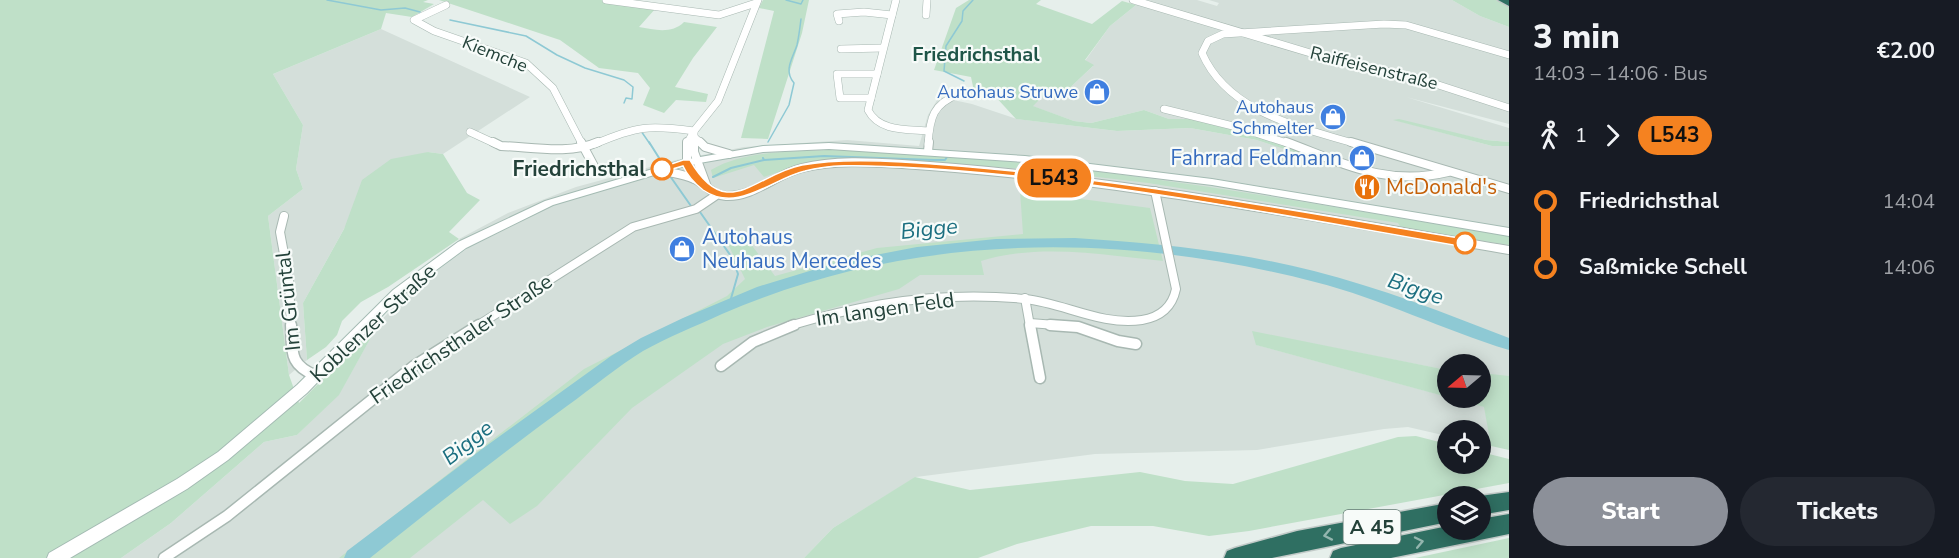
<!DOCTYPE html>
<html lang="en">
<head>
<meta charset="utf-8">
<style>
  body { margin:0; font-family:"Nunito Sans",sans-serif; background:#242831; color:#f1f3f6; height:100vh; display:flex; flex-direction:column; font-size:22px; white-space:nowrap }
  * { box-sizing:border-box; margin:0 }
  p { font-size:20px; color:#9ea1a6 }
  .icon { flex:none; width:33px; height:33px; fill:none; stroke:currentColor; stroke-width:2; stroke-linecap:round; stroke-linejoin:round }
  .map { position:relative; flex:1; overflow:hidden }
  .sheet { display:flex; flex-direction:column; background:#171b24; width:450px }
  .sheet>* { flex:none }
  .badge { padding:0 12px; border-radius:20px; font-size:21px; line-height:39px }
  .needle { width:39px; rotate:251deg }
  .controls { position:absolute; left:1437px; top:354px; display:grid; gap:12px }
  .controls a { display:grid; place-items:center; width:54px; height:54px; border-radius:50%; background:#171b24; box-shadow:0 3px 15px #0003; font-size:30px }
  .map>.badge { position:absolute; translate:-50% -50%; box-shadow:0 0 0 3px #fff }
  .legs { display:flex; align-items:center; gap:9px; height:66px; padding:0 24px; font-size:20px }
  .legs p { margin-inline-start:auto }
  .overview { display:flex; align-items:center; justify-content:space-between; height:102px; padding:0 24px }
  h1 { font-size:33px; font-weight:800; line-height:45px }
  .action { display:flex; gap:12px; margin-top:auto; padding:12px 24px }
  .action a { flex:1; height:69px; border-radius:36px; background:#8c9099; color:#fff; font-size:24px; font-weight:800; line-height:69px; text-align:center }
  .action a+a { background:#242831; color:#f1f3f6 }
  ul { padding:0 24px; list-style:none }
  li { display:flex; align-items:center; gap:21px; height:66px; font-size:22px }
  li i { display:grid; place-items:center; width:9px; height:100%; margin:0 8px; background:currentColor }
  li i::after { content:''; width:15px; height:15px; margin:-8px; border:4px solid; border-radius:50%; background:#171b24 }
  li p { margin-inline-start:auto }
  li:first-child i { background:linear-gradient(#0000 50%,currentColor 0) }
  li:last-child i { background:linear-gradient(currentColor 50%,#0000 0) }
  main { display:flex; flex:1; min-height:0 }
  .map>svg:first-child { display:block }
  .built { fill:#d4dfda }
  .green { fill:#bfe0c8 }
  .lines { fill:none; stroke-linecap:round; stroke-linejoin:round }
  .stream-far1 { stroke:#8ec9d4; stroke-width:1.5 }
  .stream { stroke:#8ec9d4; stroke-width:2 }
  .river { fill:#8ec9d4; fill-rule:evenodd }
  .minor-far2-casing { stroke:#a8b8b2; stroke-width:8 }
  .minor-far1-casing { stroke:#a8b8b2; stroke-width:10 }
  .minor-casing { stroke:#a8b8b2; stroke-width:13 }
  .secondary-casing { stroke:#a4bbb3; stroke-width:2 }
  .motorway-casing { stroke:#c2cac8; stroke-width:3 }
  .minor-far2 { stroke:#fff; stroke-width:7 }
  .minor-far1 { stroke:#fff; stroke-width:8 }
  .minor { stroke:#fff; stroke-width:10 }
  .secondary { fill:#fff; fill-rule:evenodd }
  .motorway { fill:#2f6f62; fill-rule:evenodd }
  .oneway { stroke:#93b5ae }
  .line-1 { fill:#f58220; stroke:#fff; stroke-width:1.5 }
  .stop-1-dot { fill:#fff; stroke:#f58220; stroke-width:3 }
  .labels { text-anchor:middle; stroke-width:4.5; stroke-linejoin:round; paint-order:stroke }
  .far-street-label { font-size:18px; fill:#24423a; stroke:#f7fbf9 }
  .far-shop-label { font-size:18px; fill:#366cbe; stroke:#f7fbf9; text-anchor:end }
  .far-quarter-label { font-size:20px; font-weight:bold; fill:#1f5548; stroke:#f7fbf9 }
  .shield { fill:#f7fbf9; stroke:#637a73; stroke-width:1.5 }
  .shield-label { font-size:20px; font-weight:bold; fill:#24423a }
  .shop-label { font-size:21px; fill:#366cbe; stroke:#f7fbf9; text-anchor:end }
  .stop-label { font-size:21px; font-weight:bold; fill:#24423a; stroke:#f7fbf9; text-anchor:end }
  .food-label { font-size:21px; fill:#c56008; stroke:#f7fbf9; text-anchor:start }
  .street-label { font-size:21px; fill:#24423a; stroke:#f7fbf9 }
  .water-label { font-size:22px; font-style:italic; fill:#1c6f80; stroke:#f7fbf9 }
</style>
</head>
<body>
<main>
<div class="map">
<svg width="1509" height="558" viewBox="0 0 1509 558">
  <rect width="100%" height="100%" fill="#e6efeb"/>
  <!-- built -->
  <g class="built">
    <polygon points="1150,0 1197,0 1217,6 1219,3 1209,0 1452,0 1480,16 1509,27 1509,124 1406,97 1509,128 1509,142 1486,140 1395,120 1492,146 1509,146 1509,377 1481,374 1480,364 1448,364 1446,370 1253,332 1257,345 1485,407 1491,446 1481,443 1480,430 1448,430 1447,436 1408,427 1384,429 1257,450 1095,454 916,477 833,528 804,558 121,558 171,523 264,442 297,435 339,394 379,323 405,294 468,248 459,239 508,213 576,187 676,160 744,147 847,140 919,146 928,115 939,97 972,104 1017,119 1117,131 1190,128 1257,140 1306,156 1193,119 1169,119 1144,110 1091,123 1074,121 1032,106 1045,94 1059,98 1093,66 1085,61 1110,26 1136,5"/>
    <polygon points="381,29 530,97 443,154 428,152 345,227 303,303 307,360 289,375 268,216 303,189 296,169 303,125 273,74"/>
  </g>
  <!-- green -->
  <g class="green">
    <polygon points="0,0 428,0 423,2 434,4 412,17 386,13 381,29 273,74 303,125 296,169 303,189 268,216 289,375 299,403 379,323 339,395 297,435 264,442 171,523 121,558 0,558"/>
    <path d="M439 0H601L656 8 639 27C655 30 672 34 684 22L717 27 693 58 675 87 708 94 706 102 676 100 664 113 643 105 650 88 638 73 599 68 560 40Z"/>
    <polygon points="763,0 809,0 802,33 768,139 741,138 774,11 759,8"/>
    <polygon points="969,0 1041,0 1036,4 1092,24 1122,1 1136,5 1110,26 1085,60 1094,65 1059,98 1045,94 1033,106 1074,121 1091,123 1144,110 1169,119 1193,119 1264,137 1308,153 1306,156 1257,140 1190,128 1117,131 1016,119 993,94 974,91 971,77 934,70 956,8"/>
    <polygon points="1452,0 1496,0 1509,6 1509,27 1480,16"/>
    <polygon points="1399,119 1486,140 1509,142 1509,146 1492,146 1393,120"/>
    <path d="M830 150C1059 156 1284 199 1509 236V245L1401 228 1398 223 1148 183 1038 170 899 160 788 169 764 177 754 165 713 178 711 170C745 150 792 152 830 150Z"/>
    <polygon points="428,152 443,154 467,193 480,200 449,232 459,239 388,287 361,302 342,321 337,335 326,347 307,360 303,303 344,229 362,180 391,159"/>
    <path d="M1020 191 1150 208 1163 261C1104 255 1039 243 981 261L984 275H920L899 289 767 327 723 344 632 408 537 506 510 524 483 500 410 558H339L584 369 727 296 745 279 724 236 741 231 775 276 877 248 1023 234Z"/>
    <polygon points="1252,331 1447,370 1447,397 1256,345"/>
    <polygon points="1481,373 1509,376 1509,450 1491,446 1484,407 1451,398 1480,398"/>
    <polygon points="1416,436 1447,444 1448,464 1480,464 1481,452 1509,459 1509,483 1249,531 1209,536 1153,526 1091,526 1017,544 978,558 804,558 833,528 915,477 970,490 1140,472 1185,481 1233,484 1398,437"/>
    <polygon points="1509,538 1509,558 1415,558"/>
  </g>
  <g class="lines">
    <!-- stream-far1 -->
    <g class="stream-far1">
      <polyline points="327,0 381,10 405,8 420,12"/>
      <polyline points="786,0 801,4 803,0"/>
      <polyline points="450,20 526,36 557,55 585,68 624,80 633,87 632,99 626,98 624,103"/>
      <polyline points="964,81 944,71 946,46 962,21 963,11 973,0"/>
      <polyline points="641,131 650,144"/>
      <path d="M768 142 789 105 794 83C783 70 793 58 797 45 799 36 800 27 801 19"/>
    </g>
    <!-- stream -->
    <g class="stream">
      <polyline points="649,142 661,161"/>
      <polyline points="764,160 824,156 934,160 945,160 947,157"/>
      <polyline points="670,176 691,206"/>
      <polyline points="713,177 731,168 764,160 763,158"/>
      <polyline points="700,212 733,259 738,274 730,302"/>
    </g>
    <!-- river -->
    <path class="river" d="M1075 238C1156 243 1236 251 1314 271 1381 288 1445 313 1509 338V350C1443 330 1382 299 1315 282 1118 231 911 232 722 314 696 326 668 337 643 351 617 367 592 388 567 406 500 455 435 506 370 558H344L347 551 482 449 611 356 641 338 683 318 757 287 839 262 917 247 996 239Z"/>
    <defs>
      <g id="minor-far2">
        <polyline points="606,0 719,15 756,3"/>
        <path d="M896 0 868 110C879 132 907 129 929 131"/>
        <polyline points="1133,0 1317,55 1417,78 1509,108"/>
        <polyline points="446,5 414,20 434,31 526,63 553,88 582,144"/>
        <polyline points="926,15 927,0"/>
        <polyline points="839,21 837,14 864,12 892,15"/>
        <polyline points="841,49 883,48"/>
        <polyline points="871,98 840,98 837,74 877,74"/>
        <polyline points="1164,109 1237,127 1290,144"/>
        <polyline points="470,132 496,144"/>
        <polyline points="694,133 694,144"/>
        <polyline points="693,136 702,144"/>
        <path d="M595 144C637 126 649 125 694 131"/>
        <polyline points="687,144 694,131 718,101 758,0"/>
        <path d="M928 144C930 117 933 104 959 94"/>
        <path d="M1356 144C1300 127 1228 113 1202 53L1208 41 1223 34 1384 24 1406 25 1509 55"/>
      </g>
      <g id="minor-far1">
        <path d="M493 142 501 146C532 147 569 155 598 142"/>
        <polyline points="581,142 596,170"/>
        <polyline points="687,142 687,162 695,179"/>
        <polyline points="694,142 694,152 707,187"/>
        <polyline points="700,142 705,147 729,154"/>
        <path d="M1286 142C1343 163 1386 187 1448 172"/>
        <polyline points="1351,142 1509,189"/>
        <polyline points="928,151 929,142"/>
        <path d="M659 170C670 173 684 174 694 179 706 184 712 195 726 196 754 197 776 174 802 168 834 160 869 162 902 164 1106 177 1307 216 1509 250"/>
        <polyline points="284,216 280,232 289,281 291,326"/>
        <polyline points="1025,298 1030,326"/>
        <polyline points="1030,323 1068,326"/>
        <polyline points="477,326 633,227 696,209 718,194"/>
        <path d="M789 326C864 303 946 291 1025 299 1064 303 1101 326 1142 320 1160 317 1172 308 1176 289L1155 191"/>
      </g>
      <g id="minor">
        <path d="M291 325C293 352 288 364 316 376"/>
        <polyline points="1030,325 1040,378"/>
        <polyline points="1050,325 1078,327 1118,341 1136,344"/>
        <polyline points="721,366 753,342 794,325"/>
        <polyline points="164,558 227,516 414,366 479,325"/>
      </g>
      <polygon id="secondary" points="829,143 1025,156 1212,179 1509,228 1509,236 1212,185 1025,162 829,149 763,152 688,165 553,205 466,248 401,296 307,393 228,460 187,489 70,558 47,558 49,553 177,479 218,452 297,385 393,290 458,242 545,201 683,160 763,146"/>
      <g id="motorway">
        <polygon points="1498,0 1509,0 1509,6"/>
        <polygon points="1509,492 1509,510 1480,515 1480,496"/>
        <polygon points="1448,503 1448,522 1272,558 1224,558 1227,551 1235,548 1297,531"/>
        <polygon points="1509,514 1509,534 1391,558 1330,558 1333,551 1341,548 1448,526 1448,530 1480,530 1480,519"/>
      </g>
    </defs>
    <!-- minor-far2 casing -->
    <use href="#minor-far2" class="minor-far2-casing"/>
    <!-- minor-far1 casing -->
    <use href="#minor-far1" class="minor-far1-casing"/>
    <!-- minor casing -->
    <use href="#minor" class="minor-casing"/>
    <!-- secondary casing -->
    <use href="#secondary" class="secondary-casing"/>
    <!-- motorway casing -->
    <use href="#motorway" class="motorway-casing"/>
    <!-- minor-far2 -->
    <use href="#minor-far2" class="minor-far2"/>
    <!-- minor-far1 -->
    <use href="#minor-far1" class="minor-far1"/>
    <!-- minor -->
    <use href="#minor" class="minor"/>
    <!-- secondary -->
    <use href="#secondary" class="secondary"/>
    <!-- motorway -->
    <use href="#motorway" class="motorway"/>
  </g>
  <!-- one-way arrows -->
  <defs><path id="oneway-chevron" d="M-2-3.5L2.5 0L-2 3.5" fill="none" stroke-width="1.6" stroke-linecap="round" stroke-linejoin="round" transform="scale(1.5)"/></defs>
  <g class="oneway">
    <use href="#oneway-chevron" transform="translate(1328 535) rotate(169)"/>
    <use href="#oneway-chevron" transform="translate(1419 542) rotate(-12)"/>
  </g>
  <!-- line-1 -->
  <path class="line-1" d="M683 160H690C727 224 755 174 802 165 835 159 869 160 902 162 1091 173 1278 208 1465 239L1470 243 1465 247C1278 215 1089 176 899 167 868 166 835 163 805 171 771 179 738 214 703 190 694 183 688 177 683 166L662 172 657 169Z"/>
  <!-- icons -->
  <defs>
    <symbol id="shop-disc" viewBox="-11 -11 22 22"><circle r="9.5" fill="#3f7fe0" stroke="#f7fbf9"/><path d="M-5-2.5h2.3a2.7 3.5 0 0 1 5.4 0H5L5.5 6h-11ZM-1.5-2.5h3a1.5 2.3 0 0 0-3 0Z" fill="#fff"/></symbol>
    <symbol id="restaurant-disc" viewBox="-11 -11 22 22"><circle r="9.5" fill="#e8710a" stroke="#f7fbf9"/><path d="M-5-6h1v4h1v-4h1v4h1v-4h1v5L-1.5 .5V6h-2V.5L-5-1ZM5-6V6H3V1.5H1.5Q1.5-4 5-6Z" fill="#fff"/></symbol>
  </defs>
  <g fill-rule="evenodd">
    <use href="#shop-disc" x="1082" y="77" width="30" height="30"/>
    <use href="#shop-disc" x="1318" y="102" width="30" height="30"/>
    <use href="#shop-disc" x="1347" y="143" width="30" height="30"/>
    <use href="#restaurant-disc" x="1352" y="172" width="30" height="30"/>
    <use href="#shop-disc" x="667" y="234" width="30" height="30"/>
  </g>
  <!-- markers -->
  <g class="stop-1-dot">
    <circle cx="662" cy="169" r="10"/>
    <circle cx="1465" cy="243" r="10"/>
  </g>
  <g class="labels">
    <!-- far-street labels -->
    <g class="far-street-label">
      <text transform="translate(495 54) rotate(22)" y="6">Kiemche</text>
      <text transform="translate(1374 68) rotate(14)" y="6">Raiffeisenstraße</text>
    </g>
    <!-- far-shop labels -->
    <g class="far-shop-label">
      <text x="1078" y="98">Autohaus Struwe</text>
      <text x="1314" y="113">Autohaus<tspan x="1314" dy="21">Schmelter</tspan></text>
    </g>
    <!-- far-quarter labels -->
    <g class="far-quarter-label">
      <text x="976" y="61">Friedrichsthal</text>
    </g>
    <!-- shield labels -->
    <rect class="shield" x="1343.5" y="510" width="57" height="34" rx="4.5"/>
    <g class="shield-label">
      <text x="1372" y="534">A 45</text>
    </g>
    <!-- shop labels -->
    <g class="shop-label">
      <text x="1342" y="165">Fahrrad Feldmann</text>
      <text x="702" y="244" text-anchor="start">Autohaus<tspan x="702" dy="24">Neuhaus Mercedes</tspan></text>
    </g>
    <!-- stop labels -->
    <g class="stop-label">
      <text x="646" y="176">Friedrichsthal</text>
    </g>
    <!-- food labels -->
    <g class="food-label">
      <text x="1386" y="194">McDonald's</text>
    </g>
    <!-- street labels -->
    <g class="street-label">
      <text transform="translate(288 301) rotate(-96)" y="7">Im Grüntal</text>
      <text transform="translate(885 309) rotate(-8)" y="7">Im langen Feld</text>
      <text transform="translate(373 323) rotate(-43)" y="7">Koblenzer Straße</text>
      <text transform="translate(461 339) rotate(-34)" y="7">Friedrichsthaler Straße</text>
    </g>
    <!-- water labels -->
    <g class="water-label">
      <text transform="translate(929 228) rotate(-6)" y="8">Bigge</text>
      <text transform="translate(1416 288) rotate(19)" y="8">Bigge</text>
      <text transform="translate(467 442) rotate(-38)" y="8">Bigge</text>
    </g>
  </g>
</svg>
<div class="controls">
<a><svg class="needle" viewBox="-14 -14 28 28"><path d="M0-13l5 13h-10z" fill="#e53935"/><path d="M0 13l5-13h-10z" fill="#9ea1a6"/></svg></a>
<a><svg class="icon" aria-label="locate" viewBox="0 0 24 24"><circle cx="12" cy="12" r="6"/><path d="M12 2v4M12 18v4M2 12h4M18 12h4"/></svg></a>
<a><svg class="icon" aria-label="layers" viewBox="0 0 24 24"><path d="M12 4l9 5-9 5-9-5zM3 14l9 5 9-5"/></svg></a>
</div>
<b class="badge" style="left:1054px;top:178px;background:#f58220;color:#111">L543</b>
</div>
<section class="sheet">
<div class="overview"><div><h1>3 min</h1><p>14:03 – 14:06 · Bus</p></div><b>€2.00</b></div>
<div class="legs"><svg class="icon" aria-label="walk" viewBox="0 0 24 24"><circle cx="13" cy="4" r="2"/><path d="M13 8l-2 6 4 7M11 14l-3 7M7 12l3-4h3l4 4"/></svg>1<svg class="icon" aria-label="forward" viewBox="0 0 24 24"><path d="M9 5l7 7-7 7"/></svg><b class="badge" style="background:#f58220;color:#111">L543</b></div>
<ul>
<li><i style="color:#f58220"></i><b>Friedrichsthal</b><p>14:04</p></li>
<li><i style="color:#f58220"></i><b>Saßmicke Schell</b><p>14:06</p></li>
</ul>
<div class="action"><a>Start</a><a>Tickets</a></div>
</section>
</main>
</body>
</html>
